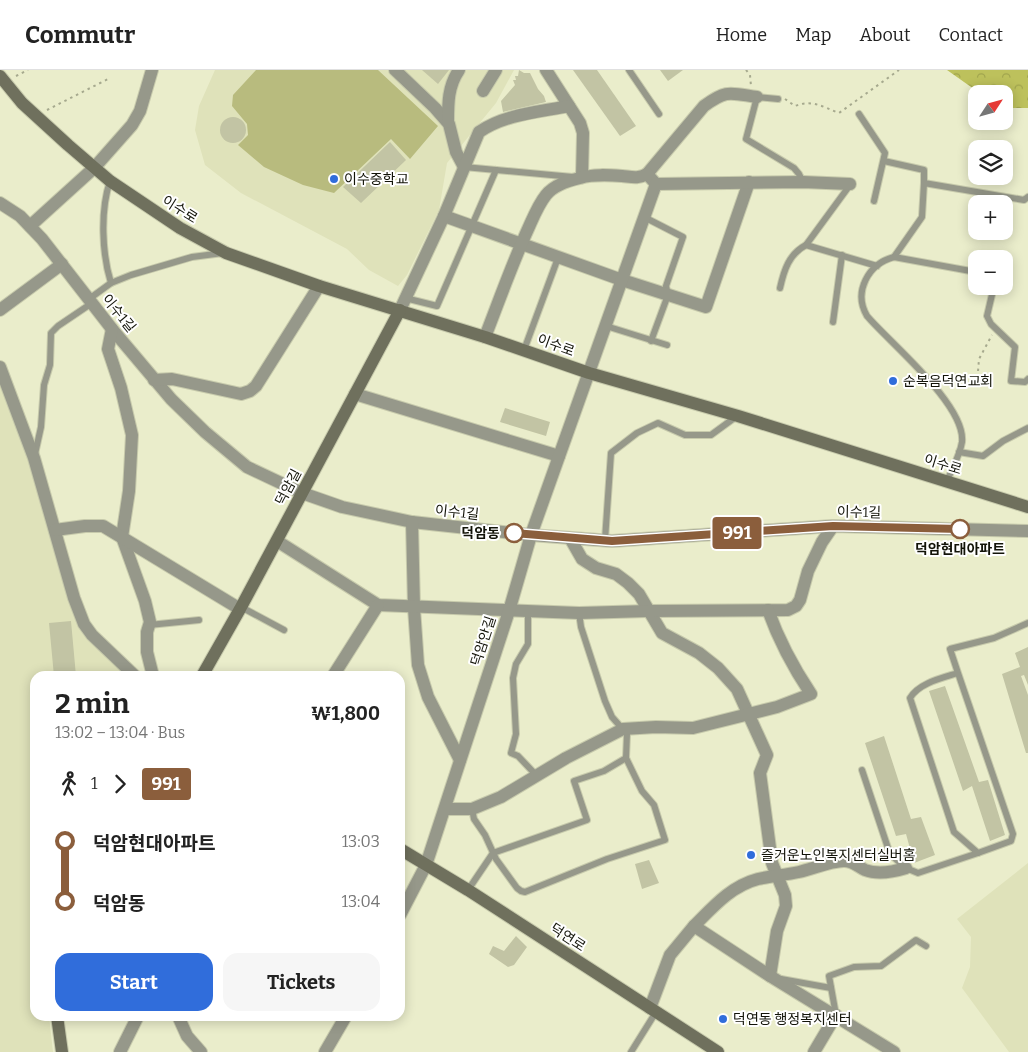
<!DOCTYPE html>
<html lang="en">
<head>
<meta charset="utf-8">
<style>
  body { margin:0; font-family:Bitter,"Noto Sans KR",serif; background:#f6f6f6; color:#222; height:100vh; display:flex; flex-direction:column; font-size:19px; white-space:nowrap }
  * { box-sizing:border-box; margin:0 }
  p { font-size:16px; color:#767676 }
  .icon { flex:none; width:28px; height:28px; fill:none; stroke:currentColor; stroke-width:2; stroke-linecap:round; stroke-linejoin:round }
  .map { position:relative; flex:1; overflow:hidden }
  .side { position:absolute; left:30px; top:601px; width:375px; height:350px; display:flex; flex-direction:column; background:#fff; border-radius:15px; box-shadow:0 2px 12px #0003 }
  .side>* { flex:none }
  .badge { padding:0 10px; border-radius:4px; font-size:18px; line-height:32px }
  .needle { width:32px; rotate:54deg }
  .tools { position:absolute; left:968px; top:15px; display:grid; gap:10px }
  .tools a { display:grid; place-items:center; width:45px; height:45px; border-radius:10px; background:#fff; box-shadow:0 2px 12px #0003; font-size:25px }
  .map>.badge { position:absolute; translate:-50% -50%; box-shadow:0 0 0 2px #fff }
  .legs { display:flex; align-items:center; gap:8px; height:55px; padding:0 25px; font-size:16px }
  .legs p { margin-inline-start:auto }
  .summary { display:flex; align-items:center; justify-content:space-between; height:85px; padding:0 25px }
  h1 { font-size:28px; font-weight:700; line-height:38px }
  .primary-button { display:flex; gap:10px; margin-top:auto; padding:10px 25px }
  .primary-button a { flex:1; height:58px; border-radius:15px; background:#306ddb; color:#fff; font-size:20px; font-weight:700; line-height:58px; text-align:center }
  .primary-button a+a { background:#f6f6f6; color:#222 }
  ul { padding:0 25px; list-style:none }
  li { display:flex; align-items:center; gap:18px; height:60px; font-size:19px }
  li i { display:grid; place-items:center; width:8px; height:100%; margin:0 6px; background:currentColor }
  li i::after { content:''; width:12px; height:12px; margin:-6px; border:4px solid; border-radius:50%; background:#fff }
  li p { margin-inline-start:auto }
  li:first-child i { background:linear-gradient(#0000 50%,currentColor 0) }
  li:last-child i { background:linear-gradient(currentColor 50%,#0000 0) }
  header { display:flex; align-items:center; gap:30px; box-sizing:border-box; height:70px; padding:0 25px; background:#fff; border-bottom:1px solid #e0e0e0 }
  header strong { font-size:24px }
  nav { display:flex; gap:28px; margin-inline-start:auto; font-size:18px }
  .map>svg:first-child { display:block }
  .built { fill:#dfe2ba }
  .forest { fill:url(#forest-crowns) }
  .garden { fill:#b8bb7e }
  .building { fill:#c2c4a4 }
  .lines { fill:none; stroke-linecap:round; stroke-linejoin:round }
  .lane-casing { stroke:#c7caac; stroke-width:8 }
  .street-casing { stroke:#c7caac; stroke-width:14 }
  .secondary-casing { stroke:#c7caac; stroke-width:14 }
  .path { stroke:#a6a98e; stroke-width:2; stroke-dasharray:2.5 4; stroke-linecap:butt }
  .lane { stroke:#96988a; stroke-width:6 }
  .street { stroke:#96988a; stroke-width:12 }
  .secondary { stroke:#6f705d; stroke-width:12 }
  .line-1-casing { stroke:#fff; stroke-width:11 }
  .line-1 { stroke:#8b5e3c; stroke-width:8 }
  .poi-dot { fill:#306ddb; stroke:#fff; stroke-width:2 }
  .stop-1-dot { fill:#fff; stroke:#8b5e3c; stroke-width:2.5 }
  .labels { text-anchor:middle; stroke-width:4; stroke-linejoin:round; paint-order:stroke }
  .poi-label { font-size:14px; fill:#121308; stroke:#fff; text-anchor:start }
  .street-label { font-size:14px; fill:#121308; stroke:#fff }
  .stop-label { font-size:14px; font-weight:bold; fill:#121308; stroke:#fff; text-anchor:end }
</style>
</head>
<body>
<header>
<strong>Commutr</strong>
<nav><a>Home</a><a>Map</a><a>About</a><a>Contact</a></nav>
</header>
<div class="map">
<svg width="1028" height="982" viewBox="0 0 1028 982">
  <defs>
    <pattern id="forest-crowns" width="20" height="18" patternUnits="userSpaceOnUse" patternTransform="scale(1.25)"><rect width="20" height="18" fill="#bdc15c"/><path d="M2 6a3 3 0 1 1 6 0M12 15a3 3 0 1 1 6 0" fill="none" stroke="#a1a54e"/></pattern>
  </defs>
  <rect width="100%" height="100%" fill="#eaedcb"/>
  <!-- built -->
  <g class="built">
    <polygon points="215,0 514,0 496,33 447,93 439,140 407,205 398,216 369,200 347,179 241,123 205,95 195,60 199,36"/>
    <polygon points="0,314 99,579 125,606 35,606 35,946 49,946 53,982 0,982"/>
    <polygon points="1028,793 1028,982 1009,982 962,918 970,897 971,867 957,849"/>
  </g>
  <!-- forest -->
  <polygon class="forest" points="947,0 1028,0 1028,38 1004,38 1004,24 981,24"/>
  <!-- garden -->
  <polygon class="garden" points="256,0 378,0 438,56 410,89 391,69 334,123 303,115 264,97 238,75 248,65 247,54 232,36 233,25"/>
  <!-- building -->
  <g class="building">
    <polygon points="422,0 449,0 438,14"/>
    <polygon points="519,0 524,3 530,3 538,19 544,26 546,32 503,42 501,31 515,15 513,10 516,10 515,6 518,6"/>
    <polygon points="573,0 597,0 636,56 620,66"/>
    <polygon points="660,0 683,0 668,11"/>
    <circle cx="233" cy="60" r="13"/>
    <polygon points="390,72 406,90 361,133 343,117"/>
    <polygon points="505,338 550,352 546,366 500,352"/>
    <polygon points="71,551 76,606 54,606 49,553"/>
    <polygon points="1028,577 1028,615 1024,605 1021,606 1028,625 1028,683 1026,683 1002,604 1020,597 1015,583"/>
    <polygon points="945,616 979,712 988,710 1005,765 990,771 972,716 963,721 929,621"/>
    <polygon points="884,666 911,749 921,747 935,785 914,793 906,764 896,766 865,673"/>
    <polygon points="649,790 659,813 642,819 635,794"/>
    <polygon points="516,866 527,877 514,895 508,897 489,884 493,876 504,881"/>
  </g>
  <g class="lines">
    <defs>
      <g id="lane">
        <polyline points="629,0 659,44"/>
        <polyline points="778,29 757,27 746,69 794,98 799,104 803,112"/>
        <polyline points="859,44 885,83 874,131"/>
        <polyline points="884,91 924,100 924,113"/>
        <polyline points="464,97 573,107"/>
        <path d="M110 111C100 141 102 184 111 213"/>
        <polyline points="850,115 806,175 877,196"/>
        <polyline points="644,147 683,167 666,216 668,225 651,271"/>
        <polyline points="894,187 922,147 924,113 1024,130 1028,127"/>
        <polyline points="1004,208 1006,208"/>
        <polyline points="994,216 987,246 991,254 1015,277 1011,311 1025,312 1028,309"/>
        <path d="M780 218C784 200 789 184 806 175"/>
        <polyline points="405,228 437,236 496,100"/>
        <polyline points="89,229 111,213 131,205 192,187 223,183"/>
        <polyline points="833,252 842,185"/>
        <polyline points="606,256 667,275"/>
        <polyline points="524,280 558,188"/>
        <polyline points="959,382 983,386 1003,371 1028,358"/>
        <polyline points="35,384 41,357 44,315 50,295 51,263 58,256 92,233"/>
        <path d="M947 411C952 399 960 385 962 372 966 335 890 273 867 246 853 222 868 194 894 187L976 202"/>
        <polyline points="605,470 611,383 637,363 658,353 685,365 711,365 737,346"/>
        <polyline points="241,537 284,560"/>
        <polyline points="528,541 528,574 516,594 513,608 516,664 511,683 518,686 537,706"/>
        <polyline points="149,555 199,550"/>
        <path d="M958 603C942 608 919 613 910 628L954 762 978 783 1011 771 1013 764 958 603 950 579 994 568 1028 553"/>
        <polyline points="862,700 890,784 906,798 918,803 978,783"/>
        <polyline points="472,739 474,749 485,765 496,789 517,818 521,821 525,822 607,789 665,770 654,735 642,721 626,688 627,664 612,647 605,631 581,557 579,543"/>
        <polyline points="468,820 493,783 587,750 574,711 604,701 626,688"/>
        <polyline points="781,909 831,918"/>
        <polyline points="836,945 829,906 854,897 881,896 916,870 926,876"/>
        <polyline points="631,982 656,942"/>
      </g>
      <g id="street">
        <polyline points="395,0 435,38 449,54 456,82 464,97"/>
        <polyline points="546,0 580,53 583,63 582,107"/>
        <polyline points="483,21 496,0"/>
        <path d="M448 52C448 33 448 16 459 0"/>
        <path d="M647 104 704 36C727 19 730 23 757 27"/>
        <polyline points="0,133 20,146 42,169 112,259 171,329 205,362 247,397 302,423 342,437 412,452 531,465 612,471 833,456 1028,461"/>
        <polyline points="444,146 622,210 706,237 749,112"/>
        <polyline points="30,156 94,98 132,55 140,41 152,0"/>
        <polyline points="0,240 62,194"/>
        <path d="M400 240 444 146 479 62C505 44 539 42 569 36"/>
        <polyline points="112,259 108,279 121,318 132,365 129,421 122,467 145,531 150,552 147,562 147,582 153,606"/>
        <path d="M485 267C499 231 512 194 528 159 533 148 538 135 546 125 554 115 567 111 580 108 593 104 608 105 622 106 632 107 638 109 647 104L656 114"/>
        <polyline points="0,297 34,388 74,528 84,554 92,565 135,606"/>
        <polyline points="154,310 172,309 241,324 250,321 256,316 319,216"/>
        <polyline points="355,324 559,386"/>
        <polyline points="412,452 414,538 418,595 428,627 460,690"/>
        <polyline points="55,460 85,456 103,456 240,539"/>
        <polyline points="570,468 582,489 596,498 616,504 628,513 639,524 662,563 699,583 718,598 737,619 767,685 760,703 772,793 785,825 786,836 777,861 770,906"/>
        <polyline points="277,471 378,535 579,543 648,541 788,540 796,536 800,530 808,501 822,472 833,456"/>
        <polyline points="333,606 378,535"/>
        <path d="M445 739H472L501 727 566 688 623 659 656 657 693 658 777 637 811 624C793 597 779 571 768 540"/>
        <polyline points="400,845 426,795 509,541 531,465 656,114 803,112 850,114"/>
        <path d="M694 856C713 837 731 816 758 809 772 806 785 805 799 802 812 799 831 791 844 791 853 791 857 796 865 800 878 805 893 802 906 798"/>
        <polyline points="650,938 670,885 694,856 770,906 894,982"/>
        <polyline points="178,946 187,966 201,982"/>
        <polyline points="120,982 138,946"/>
        <polyline points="325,982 346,946"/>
        <polyline points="814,982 836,945"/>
      </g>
      <g id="secondary">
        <polyline points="0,6 22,33 68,75 110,111 180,158 226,183 319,216 485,267 589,303 738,346 1028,437"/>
        <polyline points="202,606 240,539 400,240"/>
        <polyline points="400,779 468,820 718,982"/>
        <polyline points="57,946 62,982"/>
      </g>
    </defs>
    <!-- lane casing -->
    <use href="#lane" class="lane-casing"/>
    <!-- street casing -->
    <use href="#street" class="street-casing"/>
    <!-- secondary casing -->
    <use href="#secondary" class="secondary-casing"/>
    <!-- path -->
    <g class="path">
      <polyline points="746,0 750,5 751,16"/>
      <polyline points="16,6 28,0"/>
      <path d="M785 29 795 36C812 29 823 37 839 43L899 0"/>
      <polyline points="47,40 110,8"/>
      <polyline points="977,314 979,289 992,265"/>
    </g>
    <!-- lane -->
    <use href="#lane" class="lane"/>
    <!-- street -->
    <use href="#street" class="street"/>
    <!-- secondary -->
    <use href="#secondary" class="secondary"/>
  </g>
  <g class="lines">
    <defs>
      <polyline id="line-1" points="514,463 612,471 833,456 960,459"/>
    </defs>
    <!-- line-1 casing -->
    <use href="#line-1" class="line-1-casing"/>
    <!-- line-1 -->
    <use href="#line-1" class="line-1"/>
  </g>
  <!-- markers -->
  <g class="poi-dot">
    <circle cx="334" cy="109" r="5"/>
    <circle cx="893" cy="311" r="5"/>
    <circle cx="751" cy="785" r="5"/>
    <circle cx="723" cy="949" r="5"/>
  </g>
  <g class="stop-1-dot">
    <circle cx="960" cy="459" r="9"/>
    <circle cx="514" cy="463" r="9"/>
  </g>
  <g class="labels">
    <!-- poi labels -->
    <g class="poi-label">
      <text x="344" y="114">이수중학교</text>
      <text x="903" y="316">순복음덕연교회</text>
      <text x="761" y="790">즐거운노인복지센터실버홈</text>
      <text x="733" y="954">덕연동 행정복지센터</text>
    </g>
    <!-- street labels -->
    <g class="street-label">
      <text transform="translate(180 139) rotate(32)" y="5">이수로</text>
      <text transform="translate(119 243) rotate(51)" y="5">이수1길</text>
      <text transform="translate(556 275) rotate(20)" y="5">이수로</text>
      <text transform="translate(943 394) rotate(17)" y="5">이수로</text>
      <text transform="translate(288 417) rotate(-62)" y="5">덕암길</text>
      <text transform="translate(457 442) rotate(6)" y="5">이수1길</text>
      <text transform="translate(859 442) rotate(1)" y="5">이수1길</text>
      <text transform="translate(483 571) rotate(-72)" y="5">덕암안길</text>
      <text transform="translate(568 867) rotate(33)" y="5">덕연로</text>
    </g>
    <!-- stop labels -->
    <g class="stop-label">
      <text x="500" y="468">덕암동</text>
      <text x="960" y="484" text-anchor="middle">덕암현대아파트</text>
    </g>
  </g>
</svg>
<div class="tools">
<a><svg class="needle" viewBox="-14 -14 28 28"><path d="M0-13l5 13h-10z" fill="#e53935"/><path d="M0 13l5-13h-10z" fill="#767676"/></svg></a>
<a><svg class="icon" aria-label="layers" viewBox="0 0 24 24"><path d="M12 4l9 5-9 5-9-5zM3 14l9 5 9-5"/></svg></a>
<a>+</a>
<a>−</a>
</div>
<b class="badge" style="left:737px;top:463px;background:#8b5e3c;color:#fff">991</b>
<section class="side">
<div class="summary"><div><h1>2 min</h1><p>13:02 – 13:04 · Bus</p></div><b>₩1,800</b></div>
<div class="legs"><svg class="icon" aria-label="walk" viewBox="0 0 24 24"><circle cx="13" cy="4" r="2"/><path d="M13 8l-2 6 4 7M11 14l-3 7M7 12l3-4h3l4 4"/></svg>1<svg class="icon" aria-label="forward" viewBox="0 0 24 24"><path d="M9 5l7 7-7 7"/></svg><b class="badge" style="background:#8b5e3c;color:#fff">991</b></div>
<ul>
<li><i style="color:#8b5e3c"></i><b>덕암현대아파트</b><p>13:03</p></li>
<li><i style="color:#8b5e3c"></i><b>덕암동</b><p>13:04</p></li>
</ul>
<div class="primary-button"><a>Start</a><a>Tickets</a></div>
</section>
</div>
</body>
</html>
